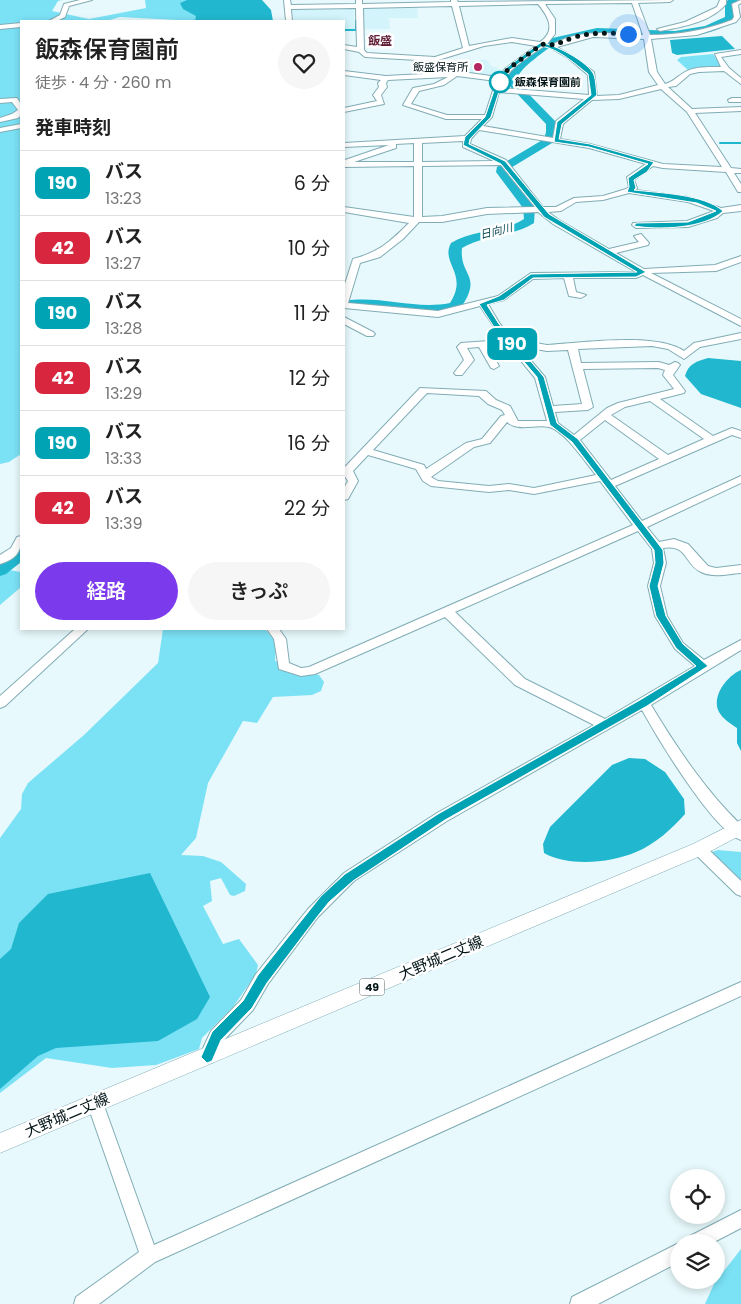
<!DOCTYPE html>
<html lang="ja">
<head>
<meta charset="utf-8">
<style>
  body { margin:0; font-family:Poppins,"Noto Sans JP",sans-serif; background:#f6f6f6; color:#222; height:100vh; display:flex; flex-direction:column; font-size:19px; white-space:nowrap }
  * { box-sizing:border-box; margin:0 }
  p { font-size:16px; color:#767676 }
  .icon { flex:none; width:28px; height:28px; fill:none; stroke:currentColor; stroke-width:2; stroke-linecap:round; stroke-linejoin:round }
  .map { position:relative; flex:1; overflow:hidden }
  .drawer { position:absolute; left:20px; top:20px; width:325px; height:610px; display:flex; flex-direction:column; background:#fff; border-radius:0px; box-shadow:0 2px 8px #0003 }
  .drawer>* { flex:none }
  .badge { padding:0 10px; border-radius:8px; font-size:18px; line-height:32px }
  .controls { position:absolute; left:670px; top:1169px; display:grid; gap:10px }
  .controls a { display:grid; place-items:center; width:55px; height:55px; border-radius:50%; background:#fff; box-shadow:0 2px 8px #0003; font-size:25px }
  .you { position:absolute; width:25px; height:25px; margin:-12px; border:4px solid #fff; border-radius:50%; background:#1a73e8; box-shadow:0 0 0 8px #1a73e833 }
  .map>.badge { position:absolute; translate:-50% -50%; box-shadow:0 0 0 2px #fff }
  h2 { padding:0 15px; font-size:19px; line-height:45px }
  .round { display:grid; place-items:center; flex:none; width:52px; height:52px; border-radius:26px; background:#f6f6f6 }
  .headline { display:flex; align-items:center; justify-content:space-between; height:85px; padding:0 15px }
  h1 { font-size:24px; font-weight:600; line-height:38px }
  .cta { display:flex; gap:10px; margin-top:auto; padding:10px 15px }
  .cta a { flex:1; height:58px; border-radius:30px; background:#7c3aed; color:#fff; font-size:20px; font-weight:600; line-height:58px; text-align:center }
  .cta a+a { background:#f6f6f6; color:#222 }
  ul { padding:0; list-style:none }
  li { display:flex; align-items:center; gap:15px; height:65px; padding:0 15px; border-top:1px solid #e0e0e0 }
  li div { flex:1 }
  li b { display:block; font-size:19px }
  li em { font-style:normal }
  li .badge { min-width:55px; font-weight:700; text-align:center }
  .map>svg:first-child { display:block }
  .built { fill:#d3f4fb }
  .green { fill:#7be2f6 }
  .water { fill:#21b7cf }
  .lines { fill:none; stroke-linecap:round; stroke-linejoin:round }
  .stream { stroke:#21b7cf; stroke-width:2 }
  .river { fill:#21b7cf; fill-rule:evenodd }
  .minor-casing { stroke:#81acb5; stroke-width:2 }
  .major-casing { stroke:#81acb5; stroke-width:1 }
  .minor { fill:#fff; fill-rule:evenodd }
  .major { fill:#fff; fill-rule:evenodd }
  .line { fill:#00a3b4; stroke:#fff }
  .walk { stroke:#041518; stroke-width:5; stroke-dasharray:0 9 }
  .poi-dot { fill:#b3265f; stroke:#fff; stroke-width:2 }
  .stop-dot { fill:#fff; stroke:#00a3b4; stroke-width:2.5 }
  .labels { text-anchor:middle; stroke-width:5; stroke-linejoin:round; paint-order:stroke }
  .far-poi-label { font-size:11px; fill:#041518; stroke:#fff; text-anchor:end }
  .far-stop-label { font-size:11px; font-weight:bold; fill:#041518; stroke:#fff; text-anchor:start }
  .far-water-label { font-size:11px; font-style:italic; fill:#0c4953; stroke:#fff }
  .shield { fill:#fff; stroke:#4f5b5d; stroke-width:1 }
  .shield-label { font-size:11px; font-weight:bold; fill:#041518 }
  .far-quarter-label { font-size:12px; font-weight:bold; fill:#5e1b33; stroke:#fff }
  .near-street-label { font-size:15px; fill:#041518; stroke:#fff }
</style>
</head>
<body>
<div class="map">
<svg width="741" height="1304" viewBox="0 0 741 1304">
  <rect width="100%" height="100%" fill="#e7f9fc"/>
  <!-- built -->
  <g class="built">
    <polygon points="417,7 418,18 389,18 390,29 364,29 363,8"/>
    <polygon points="292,8 354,8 355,30 344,30 344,21 293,21"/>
    <polygon points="484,59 488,61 490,65 503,71 498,77 459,73 463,67"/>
  </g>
  <!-- green -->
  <g class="green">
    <polygon points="0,0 62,0 58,1 52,11 89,19 146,8 145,0 192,0 201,16 196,21 120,17 106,21 21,21 21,454 9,462 0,464"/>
    <polygon points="713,54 722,67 689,71 677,60 681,57"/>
    <polygon points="9,570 21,572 21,587 0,605 0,574"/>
    <polygon points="163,629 265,629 276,642 275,661 319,675 324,682 321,691 312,695 273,697 257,723 243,721 208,783 196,838 181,855 203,856 221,862 246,884 245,891 234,896 230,895 221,878 210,881 212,901 203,906 223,944 239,939 258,965 256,974 233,1007 202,1038 199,1049 156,1065 112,1068 46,1058 0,1093 0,1066 11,951 0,963 0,838 21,809 22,794 28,783 84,735 158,663"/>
    <polygon points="718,850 741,852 741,884 709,853"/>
    <polygon points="741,1249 741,1304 705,1304 714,1284"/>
  </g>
  <!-- water -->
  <g class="water">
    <polygon points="187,0 262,0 271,10 273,21 195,21 196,16 183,9 180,3"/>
    <polygon points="722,36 735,49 677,55 672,53 670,40"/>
    <path d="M708 358 741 361V408L701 394 685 376C688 364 697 361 708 358Z"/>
    <path d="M741 670V751L737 743V728C731 724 723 719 719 712 711 696 727 676 741 670Z"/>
    <path d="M629 758 645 759 665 772 684 799 685 814C673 828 654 845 636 852 611 863 568 867 544 853L543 844 550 827 612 765Z"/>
    <polygon points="150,873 210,997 197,1019 158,1041 56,1048 38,1056 0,1089 0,959 11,949 19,923 48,894"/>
  </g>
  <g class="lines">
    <!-- stream -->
    <g class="stream">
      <polyline points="344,30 356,30 356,21"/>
      <polyline points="720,143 741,143"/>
    </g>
    <!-- river -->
    <g class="river">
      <path d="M728 0H738L735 4V18C699 55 606 22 557 43 550 46 544 52 538 56 529 64 520 69 516 81L555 121C560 129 558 136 552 143L509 169 508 172 535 208 534 223C513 237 485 234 462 248 459 277 484 274 460 309 421 319 383 303 344 309V301C380 295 415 310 450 303 469 274 440 263 451 243 474 229 502 233 524 219L523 208 496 172 497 167 544 139 546 132V124L505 81 510 68 548 39 597 28 675 31 705 26 725 17V3Z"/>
      <polygon points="21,549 21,562 6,574 0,576 0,561 15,550"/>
    </g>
    <defs>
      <g id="minor">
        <polygon points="80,0 92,0 69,6 65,17 57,21 49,21 60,15 64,4"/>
        <path d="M284 0H290L291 5 356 4V0H362V4L451 2V0H457L458 2 673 0 670 2 638 3 650 35C679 35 706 30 732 20L734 17 732 4 741 0V3L738 5 740 17 736 22 697 35 651 39 657 72 665 84C673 82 678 76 685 72 696 66 710 67 721 67L715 54 741 50V54L721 57 729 68 741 78V84L724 71 699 72 690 74 676 86 668 87 692 109 741 107V111L695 113 731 168 741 169V173H734L741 184V192H738L726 172 663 168 653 166 634 180 637 188 636 190 688 197 721 208 741 205V211L723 213 717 218 688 227 636 228 632 225 633 223 687 221 714 211 688 202 629 193 603 200 576 202 561 211 548 212 559 220 609 249 639 242 634 236 641 234 649 243 648 245 616 253 644 269 715 265 741 256V262L716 271 651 273 741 319V326L643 275 636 278H573L576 292 586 295 581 298 569 296 564 278 533 279 504 300 488 304 500 324 517 344 530 342 547 345C582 343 656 332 684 351L694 343 741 333V339L700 347 684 359 668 349 652 346 578 349 581 363 659 362 669 365 675 362 678 363 680 365 673 375 685 391 684 393 660 399 713 436 732 428 741 431V438L732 435 615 486 642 521 741 476V483L647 527 659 542 674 539 688 544 708 566 716 568 741 565V573C728 574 714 578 701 572 684 564 688 544 663 548L666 563 660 586 667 616 683 643 704 660 741 640V650L651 705C677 748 705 790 741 825V840C713 831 657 737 642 710L447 821 354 881 318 917 268 984 253 1010 223 1041 213 1062 207 1064 201 1062 199 1057 211 1031 241 1000 256 974 308 909 344 873 437 813 594 725 515 685 445 617 315 674 301 676 279 669 274 639 267 629H279L286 639 289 663 301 668 309 667 633 525 600 481 534 494 509 490 489 492 431 486 423 481 416 469 368 455 353 471 358 481 348 499 344 500V488L348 481 344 475V468L420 388 486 391 496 400 510 406 518 421H547L535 378 508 345 488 346 499 366 494 369 491 368 479 347 467 348 474 360 462 375H456L454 373 464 360 457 347 461 343 503 340 480 306 438 317 344 308V287L353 259C379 252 390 242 409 223L344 212V207L414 217V166L344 167 345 160 389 145 344 147V143L465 136 482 119H446L403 105 413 88 434 84 448 77 388 80 386 83 387 87 381 95 384 104 344 112V108L377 101 373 95 379 87 378 83 381 80 344 75V71L386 76 462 72 498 77 506 68 536 46 512 42 484 46 435 61 365 57 359 52 344 49V45L357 47 356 8 291 9 292 21H286ZM632 3 643 35C614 33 574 28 549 47L568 58 588 75 589 95 501 88C507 68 527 58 543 47L547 46V44L555 34V19L545 4ZM538 4C549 17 556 31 540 42L512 38 469 46 459 6ZM452 6 463 48 435 57 367 53 364 50 363 8ZM593 37 644 39 649 72 658 85 619 95 597 96 594 72 572 56 557 47ZM457 76 496 81 485 115H447L411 104 419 91 444 85ZM661 89 687 112 722 167 663 164 590 144 560 139 563 124 592 100 619 99ZM499 92 584 99 556 121 553 138 483 126 492 117ZM479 130 589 148 646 164 627 177 629 187 626 189 603 196 574 198 556 207H543L506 160 470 144 471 139ZM463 141V147L494 161 422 162V143ZM414 143V162H354L396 148V144ZM501 165 535 207 487 208 442 216 422 217V166ZM538 212 553 224 636 272 531 273 498 296 438 311 348 303 360 263 380 257 403 239 419 222H442L487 214ZM530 348 547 351 568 350 582 404 553 406 545 377 521 349ZM658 368 665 370 663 375 674 389 618 403 607 408 574 435 558 423 555 412 588 410 593 407 583 369ZM427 393 479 396 488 404 502 410 505 415 501 416 482 439 466 443 426 469 424 465 373 450ZM650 401 704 439 668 455 611 415 625 407ZM605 420 659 459 611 480 580 440ZM507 422C518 432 535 424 549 427 564 430 586 463 596 475L534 488 509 484 489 486 438 481 431 477 474 447 490 443ZM638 531 652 549 654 563 648 586 655 616 675 649 695 666 605 719 525 679 455 612Z"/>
        <path d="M720 0H726V4C711 22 682 27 660 31L657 29 685 22 717 7Z"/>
        <polygon points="21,23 21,27 0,29 0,25"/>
        <polygon points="17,98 21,104 21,115 18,118 0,122 0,118 12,114 18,110 12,102 0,103 0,99"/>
        <polygon points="732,98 741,98 741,102 729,102 728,100"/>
        <polygon points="21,124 21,128 0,132 0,128"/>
        <polygon points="344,317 373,332 375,334 373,336 367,336 344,324"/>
        <path d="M21 536C22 552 16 559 0 564V555L11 548 17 537Z"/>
        <polygon points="75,629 88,629 5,706 0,708 0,696"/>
        <polygon points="699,843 704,845 741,881 741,896 736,894 694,853 692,849 694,845"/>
        <polygon points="741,982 741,996 155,1262 99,1304 74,1304 76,1297 139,1252 87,1103 89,1098 95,1095 101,1098 103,1103 154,1245"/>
        <polygon points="741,1210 741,1228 714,1242 687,1242 690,1236"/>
        <polygon points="679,1243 679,1262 598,1304 570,1304 572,1297"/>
      </g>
      <polygon id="major" points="741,820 741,835 705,854 0,1153 0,1133 693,844"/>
    </defs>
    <!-- minor casing -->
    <use href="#minor" class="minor-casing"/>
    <!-- major casing -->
    <use href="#major" class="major-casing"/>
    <!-- minor -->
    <use href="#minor" class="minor"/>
    <!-- major -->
    <use href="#major" class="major"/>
  </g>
  <!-- line -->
  <path class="line" d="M540 43C553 43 589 62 594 75 596 81 596 89 597 95L562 124 559 139 590 144 654 162 647 172 634 180 636 188 634 190C660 193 704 194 723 211 705 229 658 230 634 226L636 223 688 222 716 211 697 203 627 192 629 187 628 178 648 164 589 147 554 142 557 122 591 95 588 74C574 63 560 50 542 46L510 70 503 79 491 117 470 139 469 144 505 161 549 214 646 272 636 277 533 278 504 300 487 305 499 324 544 377 557 423 578 439 663 550 664 563 658 586 666 616 683 644 708 666 647 706 445 820 353 881 329 902 317 917 267 983 252 1008 221 1040 212 1061 207 1063 201 1057 212 1032 243 1001 258 975 321 896 345 874 438 814 640 700 696 666 676 648 656 616 649 586 655 563 654 550 572 442 550 425 537 377 494 327 479 304 499 296 531 274 637 272 544 217 501 164 463 145 465 137 485 117 498 79 506 68Z"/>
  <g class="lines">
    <!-- walk -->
    <path class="walk" d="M500 82 499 84 508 69 542 44C555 47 560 42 572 38 590 32 609 33 628 34"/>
  </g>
  <!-- markers -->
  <circle class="poi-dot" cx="478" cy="67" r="5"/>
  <circle class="stop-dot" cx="500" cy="82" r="10"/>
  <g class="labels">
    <!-- far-poi labels -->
    <g class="far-poi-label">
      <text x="468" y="71">飯盛保育所</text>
    </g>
    <!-- far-stop labels -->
    <g class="far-stop-label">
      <text x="515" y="86">飯森保育園前</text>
    </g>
    <!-- far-water labels -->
    <g class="far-water-label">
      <text transform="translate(496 231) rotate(-14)" y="4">日向川</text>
    </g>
    <!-- shield labels -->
    <rect class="shield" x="359.5" y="978.5" width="25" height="17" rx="4"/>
    <g class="shield-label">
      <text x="372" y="991">49</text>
    </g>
    <!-- far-quarter labels -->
    <g class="far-quarter-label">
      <text x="380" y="45">飯盛</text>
    </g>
    <!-- near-street labels -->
    <g class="near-street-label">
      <text transform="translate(441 958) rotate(-23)" y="5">大野城二丈線</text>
      <text transform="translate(67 1115) rotate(-23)" y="5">大野城二丈線</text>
    </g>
  </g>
</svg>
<div class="controls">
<a><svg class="icon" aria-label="locate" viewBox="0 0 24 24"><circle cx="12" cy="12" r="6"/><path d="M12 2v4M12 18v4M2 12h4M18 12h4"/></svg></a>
<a><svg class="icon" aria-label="layers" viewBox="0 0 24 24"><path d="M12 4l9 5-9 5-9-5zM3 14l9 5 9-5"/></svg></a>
</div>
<div class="you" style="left:628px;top:34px"></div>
<b class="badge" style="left:512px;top:344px;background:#00a3b4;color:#fff">190</b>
<section class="drawer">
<div class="headline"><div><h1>飯森保育園前</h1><p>徒歩 · 4 分 · 260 m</p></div><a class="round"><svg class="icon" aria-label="heart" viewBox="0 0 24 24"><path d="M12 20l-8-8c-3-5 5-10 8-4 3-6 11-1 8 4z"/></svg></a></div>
<h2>発車時刻</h2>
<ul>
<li><span class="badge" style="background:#00a3b4;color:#fff">190</span><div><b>バス</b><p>13:23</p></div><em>6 分</em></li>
<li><span class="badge" style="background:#d7263d;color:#fff">42</span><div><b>バス</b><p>13:27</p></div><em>10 分</em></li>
<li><span class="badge" style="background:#00a3b4;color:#fff">190</span><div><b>バス</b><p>13:28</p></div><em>11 分</em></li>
<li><span class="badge" style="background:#d7263d;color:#fff">42</span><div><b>バス</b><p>13:29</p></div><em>12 分</em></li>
<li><span class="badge" style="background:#00a3b4;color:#fff">190</span><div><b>バス</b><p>13:33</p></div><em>16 分</em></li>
<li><span class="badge" style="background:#d7263d;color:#fff">42</span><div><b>バス</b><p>13:39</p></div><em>22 分</em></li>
</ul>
<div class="cta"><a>経路</a><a>きっぷ</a></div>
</section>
</div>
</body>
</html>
